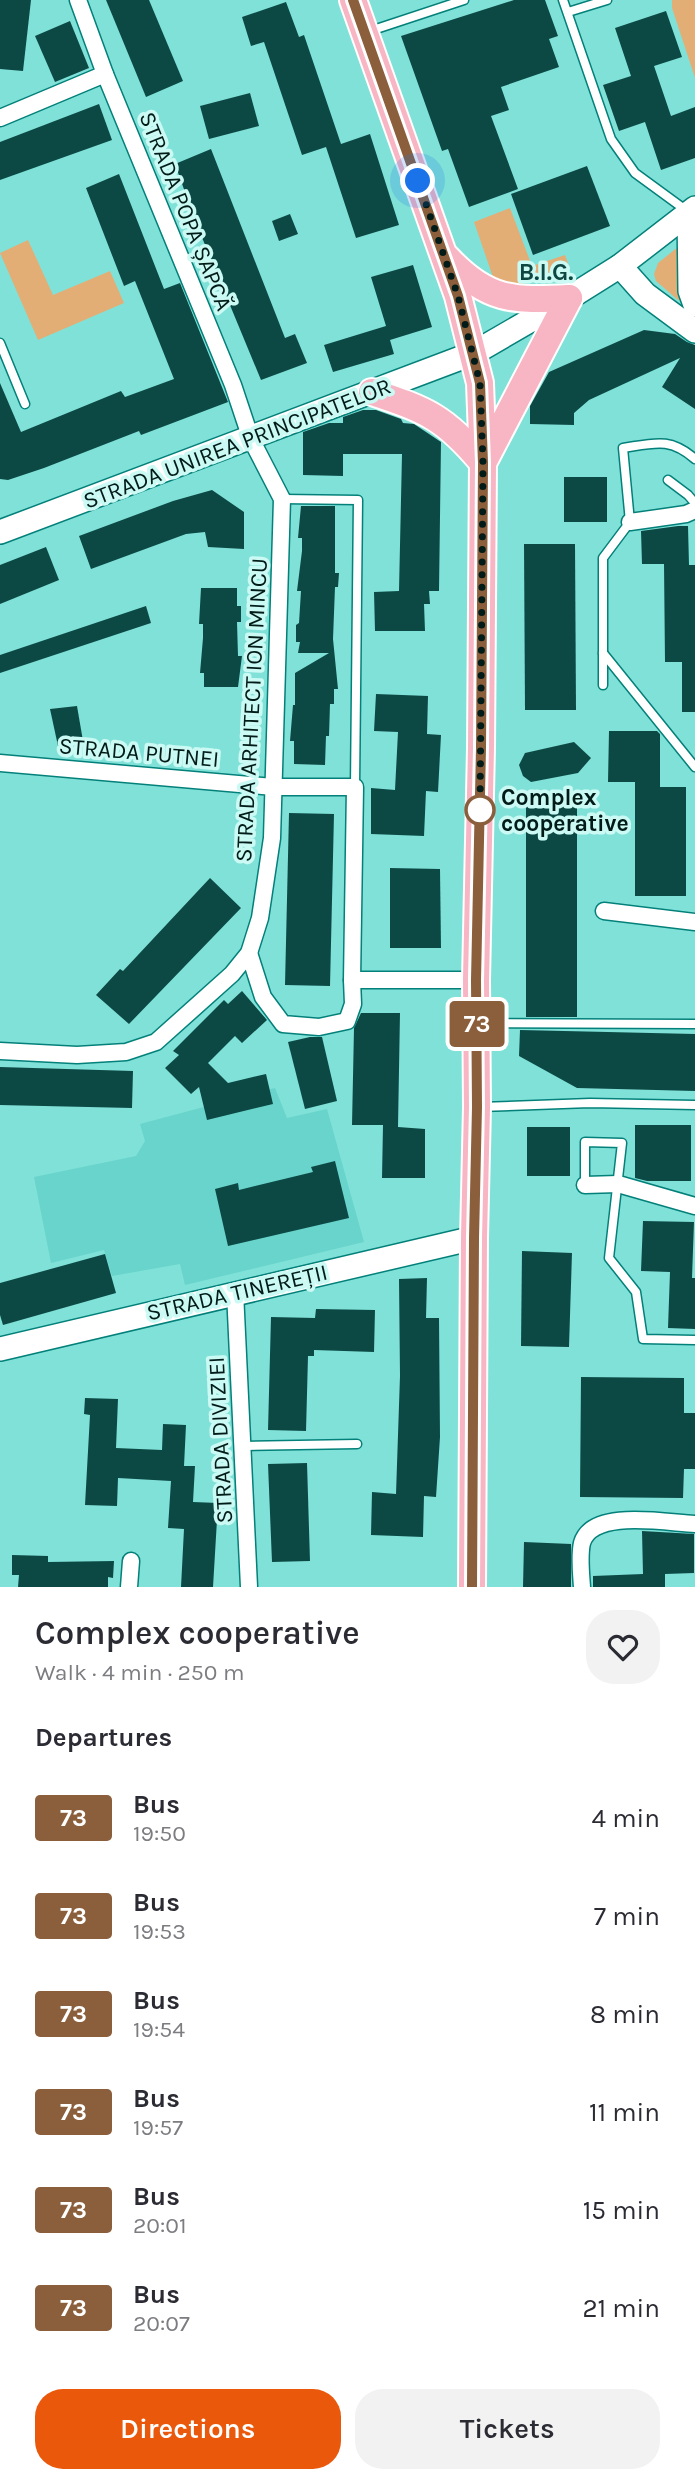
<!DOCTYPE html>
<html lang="en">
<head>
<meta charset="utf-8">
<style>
  body { margin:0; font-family:Karla,sans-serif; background:#f2f2f3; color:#2b2b33; height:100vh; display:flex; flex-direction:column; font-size:26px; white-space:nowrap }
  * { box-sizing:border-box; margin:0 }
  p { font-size:23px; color:#7c7c81 }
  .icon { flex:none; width:38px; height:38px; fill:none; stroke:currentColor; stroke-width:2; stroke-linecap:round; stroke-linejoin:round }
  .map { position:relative; height:1587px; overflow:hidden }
  .side { display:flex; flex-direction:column; background:#fff; flex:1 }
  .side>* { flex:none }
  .badge { padding:0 14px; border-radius:5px; font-size:24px; line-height:46px }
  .you { position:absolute; width:35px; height:35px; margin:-18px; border:5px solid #fff; border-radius:50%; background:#1a73e8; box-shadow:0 0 0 10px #1a73e833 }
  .map>.badge { position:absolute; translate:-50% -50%; box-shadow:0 0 0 4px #fff }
  h2 { padding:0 35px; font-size:26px; line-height:63px }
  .round { display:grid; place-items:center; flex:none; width:74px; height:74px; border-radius:28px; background:#f2f2f3 }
  .summary { display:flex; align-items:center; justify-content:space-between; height:119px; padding:0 35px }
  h1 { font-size:33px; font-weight:600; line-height:52px }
  .primary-button { display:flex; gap:14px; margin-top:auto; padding:14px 35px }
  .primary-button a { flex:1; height:80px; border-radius:28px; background:#ea580c; color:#fff; font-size:28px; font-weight:600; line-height:80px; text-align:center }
  .primary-button a+a { background:#f2f2f3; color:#2b2b33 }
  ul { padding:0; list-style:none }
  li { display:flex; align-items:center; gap:21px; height:98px; padding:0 35px }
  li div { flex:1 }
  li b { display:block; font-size:26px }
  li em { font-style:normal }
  li .badge { min-width:77px; font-weight:700; text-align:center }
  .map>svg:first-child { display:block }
  .built { fill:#69d4cb }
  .green { fill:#e3ae75 }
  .building { fill:#0c4945 }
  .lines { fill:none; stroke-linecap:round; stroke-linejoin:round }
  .lane-casing { stroke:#038079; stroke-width:11 }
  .street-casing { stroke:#038079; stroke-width:19 }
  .secondary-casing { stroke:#038079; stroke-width:26 }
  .primary-casing { stroke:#fff; stroke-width:30 }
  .lane { stroke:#fff; stroke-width:8 }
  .street { stroke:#fff; stroke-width:16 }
  .secondary { stroke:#fff; stroke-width:23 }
  .primary { stroke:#f8b5c3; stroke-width:26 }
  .line-casing { stroke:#fff; stroke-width:16 }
  .line { stroke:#8b5e3c; stroke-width:10 }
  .walk { stroke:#001b18; stroke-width:7; stroke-dasharray:0 12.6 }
  .stop-dot { fill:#fff; stroke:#8b5e3c; stroke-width:3.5 }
  .labels { text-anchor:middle; stroke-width:7; stroke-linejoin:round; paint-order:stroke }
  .street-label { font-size:23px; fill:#001b18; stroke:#cbf9f3 }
  .stop-label { font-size:23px; font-weight:bold; fill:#001b18; stroke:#cbf9f3; text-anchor:start }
  .neighbourhood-label { font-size:24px; font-weight:bold; fill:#0e4642; stroke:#cbf9f3 }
</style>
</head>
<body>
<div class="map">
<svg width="695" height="1587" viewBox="0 0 695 1587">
  <rect width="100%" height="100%" fill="#80e1d8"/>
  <!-- built -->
  <polygon class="built" points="275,1088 287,1118 327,1109 364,1242 185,1285 180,1264 112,1276 104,1250 51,1263 34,1177 136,1156 145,1141 140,1124"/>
  <!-- green -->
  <g class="green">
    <polygon points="672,0 695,0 695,78 672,8"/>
    <polygon points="510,208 532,266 565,255 570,269 519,285 495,283 474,222"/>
    <polygon points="28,240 53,295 110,271 124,303 38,340 0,253"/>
    <polygon points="678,247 682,300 678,300 656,281 654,274 658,263"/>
  </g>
  <!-- building -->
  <g class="building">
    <polygon points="0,0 31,0 23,71 0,69"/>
    <polygon points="106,0 149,0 183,81 146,97"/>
    <polygon points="514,0 545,0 558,36 549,39 559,67 501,87 509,110 491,116 518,189 469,207 448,149 442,151 401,36"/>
    <polygon points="286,2 299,37 304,35 341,144 370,134 399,225 356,238 326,147 302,155 264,42 251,46 242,17"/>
    <polygon points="666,11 682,57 654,66 671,116 695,107 695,158 661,170 645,122 619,131 603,85 631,76 615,28"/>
    <polygon points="70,21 89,68 55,82 35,36"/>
    <polygon points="250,93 259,126 209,139 200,106"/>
    <polygon points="99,104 112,140 0,180 0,142"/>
    <polygon points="211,149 285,338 295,334 307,363 261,380 196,223 175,164"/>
    <polygon points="587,166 610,226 533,255 511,194"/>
    <polygon points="119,174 164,289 180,283 228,402 141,435 139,431 44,468 8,480 0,479 0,383 21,432 121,391 125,397 174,379 135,281 124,286 86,188"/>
    <polygon points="290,214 298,234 279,241 272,221"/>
    <polygon points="413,265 432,327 390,340 394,354 333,372 324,345 386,326 371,277"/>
    <polygon points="644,330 675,334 687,342 695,345 695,409 662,387 680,358 589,400 574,413 574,425 530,424 530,406 549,372"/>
    <polygon points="363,410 376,410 401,419 403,423 414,424 441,442 439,591 429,591 430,604 424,604 425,631 375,631 374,592 399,591 402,454 343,454 343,476 303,475 303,432 329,423 343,423 343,417"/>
    <rect x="564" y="477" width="43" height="45"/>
    <polygon points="212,490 244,512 244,549 208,547 205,532 186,534 91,569 79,536 173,501"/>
    <polygon points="301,506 335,506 335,573 339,573 338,587 335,587 333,639 338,689 334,689 334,704 330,704 329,736 326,736 325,765 294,764 294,741 290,741 293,705 295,705 295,673 329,653 298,653 300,642 296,642 296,625 299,623 301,591 297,591 302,551 302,538 298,538"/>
    <polygon points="678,526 688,526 689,565 695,565 695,712 682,712 682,662 665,662 664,564 642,564 641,531"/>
    <polygon points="524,544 575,544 576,710 525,710"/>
    <polygon points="46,547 59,580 0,604 0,565"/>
    <polygon points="201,588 237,588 237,606 241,606 241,622 237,622 238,656 242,656 238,687 204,687 204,673 200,673 203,638 203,624 199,624"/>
    <polygon points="146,606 151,623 0,673 0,655"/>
    <polygon points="376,694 428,696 427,734 441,735 438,792 426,791 424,836 371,834 371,788 395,790 398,732 374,731"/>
    <polygon points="77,706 83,741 58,746 50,709"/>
    <polygon points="609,731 657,731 660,734 660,787 686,787 686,896 635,896 635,782 608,782"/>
    <polygon points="574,742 591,758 578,773 531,782 523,776 519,765 525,753"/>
    <rect x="526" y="802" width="51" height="215"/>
    <polygon points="289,813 334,814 330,986 285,985"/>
    <polygon points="390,868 440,869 441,948 390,948"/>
    <polygon points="210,878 241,908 129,1024 96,995 120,969 123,971"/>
    <polygon points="242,991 267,1020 242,1043 235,1036 208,1063 228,1083 266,1074 273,1104 207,1120 199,1087 191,1094 165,1068 179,1055 173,1051 224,1000 228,1004"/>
    <polygon points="361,1013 400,1013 398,1127 425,1129 425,1178 382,1178 383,1125 352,1125 354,1028"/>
    <polygon points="520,1030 695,1034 695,1091 577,1088 519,1056"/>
    <polygon points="310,1037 322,1037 337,1101 305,1109 288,1042"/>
    <polygon points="0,1067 133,1071 132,1108 0,1105"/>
    <polygon points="635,1125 691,1125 691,1181 647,1181 635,1178"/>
    <rect x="527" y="1127" width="43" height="49"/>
    <polygon points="335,1161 349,1218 228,1246 215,1189 238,1183 239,1190 313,1172 311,1167"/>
    <polygon points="643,1221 694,1222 692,1278 695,1278 695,1329 668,1328 670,1272 641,1271"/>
    <polygon points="522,1251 572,1253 569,1347 521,1346"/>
    <polygon points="105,1254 116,1293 3,1325 0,1315 0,1283"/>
    <polygon points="427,1278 426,1318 439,1318 440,1437 436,1497 424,1496 423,1537 371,1535 372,1492 396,1494 400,1376 399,1279"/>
    <polygon points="316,1309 375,1310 374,1352 314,1350 314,1356 308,1356 306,1431 268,1430 271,1317 315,1318"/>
    <polygon points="581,1377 684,1378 684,1413 695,1413 695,1469 684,1469 683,1498 580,1497"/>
    <polygon points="85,1398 118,1399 116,1448 162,1450 163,1424 186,1425 184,1466 195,1466 193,1502 218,1503 213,1587 181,1587 184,1529 168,1528 171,1481 118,1478 117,1506 85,1505 90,1415 84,1414"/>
    <polygon points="307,1463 310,1561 272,1562 268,1464"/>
    <polygon points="642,1531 694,1534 694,1573 665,1574 665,1587 593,1587 593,1576 643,1574"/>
    <polygon points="524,1542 571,1544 571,1587 523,1587"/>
    <polygon points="12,1555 48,1556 48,1562 114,1561 113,1578 108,1577 108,1587 18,1587 19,1575 12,1575"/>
  </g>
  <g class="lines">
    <defs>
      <g id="lane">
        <polyline points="563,0 611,139 635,173 687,211"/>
        <polyline points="568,12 607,0"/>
        <polyline points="367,32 464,0"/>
        <polyline points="0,343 25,404"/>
        <polyline points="668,480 688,495 695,503"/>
        <polyline points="282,499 358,500 355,787"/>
        <polyline points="603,653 695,767"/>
        <path d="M603 685V558L630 522 623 448C655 443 670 437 695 459"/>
        <polyline points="481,1023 695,1024"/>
        <polyline points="480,1107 590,1103 695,1105"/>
        <polyline points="585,1185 585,1142 622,1143 609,1258 636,1292 643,1339 695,1340"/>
        <polyline points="244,1446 357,1444"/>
      </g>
      <g id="street">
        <polyline points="0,118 105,74"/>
        <polyline points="630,522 686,514 695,510"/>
        <polyline points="0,763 273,787 355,787 352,980 476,980"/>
        <polyline points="604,911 695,922"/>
        <polyline points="249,953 263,997 283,1024 319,1027 347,1021 353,1004 352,980"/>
        <polyline points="0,1051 77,1055 126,1052 156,1042 232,974 249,953 260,918 272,838 282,499 251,439 233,385 105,74 78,0"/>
        <polyline points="585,1185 618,1184 695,1206"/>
        <polyline points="235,1292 249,1587"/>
        <polyline points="129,1587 131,1561"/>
        <path d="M582 1587C581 1573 579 1556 582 1543 592 1508 667 1523 695 1524"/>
      </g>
      <g id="secondary">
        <polyline points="689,213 690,291 695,305"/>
        <polyline points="620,266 645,294 695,331"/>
        <polyline points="0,532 474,353 569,298 620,266 695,208"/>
        <polyline points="0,1349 474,1238"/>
      </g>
      <g id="primary">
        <polyline points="353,0 458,296 480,383 483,463 481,748 476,980 477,1107 474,1238 472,1587"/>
        <path d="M447 258C487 301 513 301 569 298"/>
        <path d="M372 392C426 410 445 417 483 463"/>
        <polyline points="484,461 569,298"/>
      </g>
    </defs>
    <!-- lane casing -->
    <use href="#lane" class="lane-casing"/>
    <!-- street casing -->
    <use href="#street" class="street-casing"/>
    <!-- secondary casing -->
    <use href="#secondary" class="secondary-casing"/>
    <!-- primary casing -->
    <use href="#primary" class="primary-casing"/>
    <!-- lane -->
    <use href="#lane" class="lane"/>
    <!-- street -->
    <use href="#street" class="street"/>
    <!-- secondary -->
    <use href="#secondary" class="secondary"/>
    <!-- primary -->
    <use href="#primary" class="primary"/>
  </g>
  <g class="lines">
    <defs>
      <polyline id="line" points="353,0 458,296 480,383 483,463 481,748 476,980 477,1107 474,1238 472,1587"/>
    </defs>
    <!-- line casing -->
    <use href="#line" class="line-casing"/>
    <!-- line -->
    <use href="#line" class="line"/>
    <!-- walk -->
    <polyline class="walk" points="418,181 458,296 480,383 483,463 480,810"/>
  </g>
  <!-- markers -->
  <circle class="stop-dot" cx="480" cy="810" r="14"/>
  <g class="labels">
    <!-- street labels -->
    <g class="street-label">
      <text transform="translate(186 211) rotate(68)" y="8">STRADA POPA ȘAPCĂ</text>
      <text transform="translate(237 443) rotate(-21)" y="8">STRADA UNIREA PRINCIPATELOR</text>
      <text transform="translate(251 710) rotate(-87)" y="8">STRADA ARHITECT ION MINCU</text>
      <text transform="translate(139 752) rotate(5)" y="8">STRADA PUTNEI</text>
      <text transform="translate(237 1292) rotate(-13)" y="8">STRADA TINEREȚII</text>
      <text transform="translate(220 1440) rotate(-93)" y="8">STRADA DIVIZIEI</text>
    </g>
    <!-- stop labels -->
    <g class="stop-label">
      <text x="501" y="805">Complex<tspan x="501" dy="26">cooperative</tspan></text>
    </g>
    <!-- neighbourhood labels -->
    <g class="neighbourhood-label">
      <text x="546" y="280">B.I.G.</text>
    </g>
  </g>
</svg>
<div class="you" style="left:418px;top:181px"></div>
<b class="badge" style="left:477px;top:1024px;background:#8b5e3c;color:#fff">73</b>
</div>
<section class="side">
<div class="summary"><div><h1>Complex cooperative</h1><p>Walk · 4 min · 250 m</p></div><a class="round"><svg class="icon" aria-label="heart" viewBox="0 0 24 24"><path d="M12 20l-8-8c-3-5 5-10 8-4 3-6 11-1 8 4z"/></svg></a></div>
<h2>Departures</h2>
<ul>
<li><span class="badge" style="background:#8b5e3c;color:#fff">73</span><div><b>Bus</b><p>19:50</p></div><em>4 min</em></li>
<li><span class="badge" style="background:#8b5e3c;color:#fff">73</span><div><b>Bus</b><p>19:53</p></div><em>7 min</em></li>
<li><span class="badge" style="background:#8b5e3c;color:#fff">73</span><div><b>Bus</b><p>19:54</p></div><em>8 min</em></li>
<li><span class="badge" style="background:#8b5e3c;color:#fff">73</span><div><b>Bus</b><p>19:57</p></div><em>11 min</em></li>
<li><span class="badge" style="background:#8b5e3c;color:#fff">73</span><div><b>Bus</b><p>20:01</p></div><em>15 min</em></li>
<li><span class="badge" style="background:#8b5e3c;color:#fff">73</span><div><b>Bus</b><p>20:07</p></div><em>21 min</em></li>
</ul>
<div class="primary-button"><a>Directions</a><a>Tickets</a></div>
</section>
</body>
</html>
